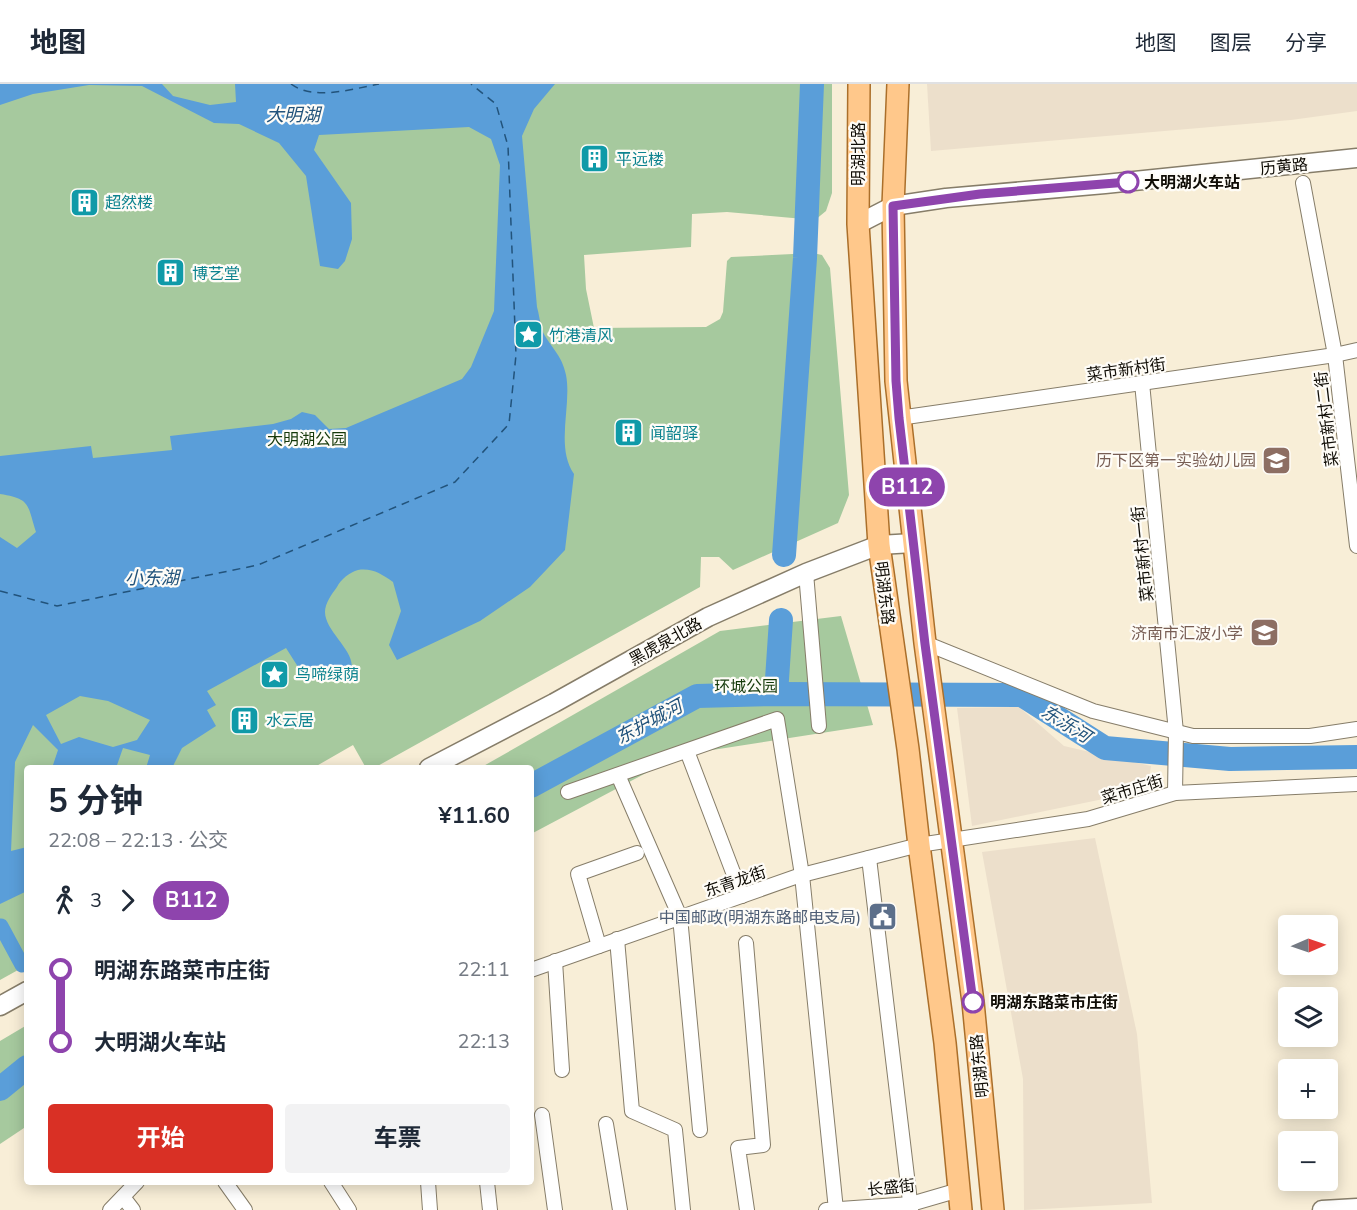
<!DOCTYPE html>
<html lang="zh">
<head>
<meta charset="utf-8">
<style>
  body { margin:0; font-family:"Nunito Sans","Noto Sans SC",sans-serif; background:#f2f2f3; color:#1f2937; height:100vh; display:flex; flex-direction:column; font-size:22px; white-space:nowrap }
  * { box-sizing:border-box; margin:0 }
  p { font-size:20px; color:#747a83 }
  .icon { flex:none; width:33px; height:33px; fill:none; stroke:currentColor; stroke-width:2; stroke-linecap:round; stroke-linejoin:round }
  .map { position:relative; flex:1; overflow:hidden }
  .drawer { position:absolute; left:24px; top:681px; width:510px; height:420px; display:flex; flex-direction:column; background:#fff; border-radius:6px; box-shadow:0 3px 15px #0003 }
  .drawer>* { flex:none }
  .badge { padding:0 12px; border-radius:20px; font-size:21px; line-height:39px }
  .needle { width:39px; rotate:88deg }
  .controls { position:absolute; left:1278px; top:831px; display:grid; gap:12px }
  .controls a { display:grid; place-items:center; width:60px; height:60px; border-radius:6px; background:#fff; box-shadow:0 3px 15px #0003; font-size:30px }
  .map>.badge { position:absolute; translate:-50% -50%; box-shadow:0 0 0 3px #fff }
  .legs { display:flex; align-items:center; gap:9px; height:66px; padding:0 24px; font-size:20px }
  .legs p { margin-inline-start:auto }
  .summary { display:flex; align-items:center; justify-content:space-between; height:102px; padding:0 24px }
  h1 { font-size:33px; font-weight:700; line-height:45px }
  .cta { display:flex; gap:12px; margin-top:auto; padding:12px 24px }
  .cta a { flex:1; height:69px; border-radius:6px; background:#d93025; color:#fff; font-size:24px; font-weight:700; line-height:69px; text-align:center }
  .cta a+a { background:#f2f2f3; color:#1f2937 }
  ul { padding:0 24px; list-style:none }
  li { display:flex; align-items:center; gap:21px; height:72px; font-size:22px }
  li i { display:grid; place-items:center; width:9px; height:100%; margin:0 8px; background:currentColor }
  li i::after { content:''; width:15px; height:15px; margin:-8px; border:4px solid; border-radius:50%; background:#fff }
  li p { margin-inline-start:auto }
  li:first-child i { background:linear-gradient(#0000 50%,currentColor 0) }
  li:last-child i { background:linear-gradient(currentColor 50%,#0000 0) }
  header { display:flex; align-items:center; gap:36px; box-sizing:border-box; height:84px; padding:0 30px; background:#fff; border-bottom:2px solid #e0e1e3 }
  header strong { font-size:28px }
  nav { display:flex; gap:33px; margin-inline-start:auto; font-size:21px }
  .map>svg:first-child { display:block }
  .commercial { fill:#ecdfcb }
  .green { fill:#a6c99e }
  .water { fill:#5a9ed9; fill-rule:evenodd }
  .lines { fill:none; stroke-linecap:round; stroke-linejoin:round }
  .canal { stroke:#5a9ed9; stroke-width:15 }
  .river { stroke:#5a9ed9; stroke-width:24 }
  .ferry { stroke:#22537b; stroke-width:1.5; stroke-dasharray:8 6; stroke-linecap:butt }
  .street-casing { stroke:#867d69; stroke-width:16 }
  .secondary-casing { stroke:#867d69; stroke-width:21 }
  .primary-casing { stroke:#ab6f2a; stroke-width:24 }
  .street { stroke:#fff; stroke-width:14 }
  .secondary { stroke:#fff; stroke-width:18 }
  .primary { stroke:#ffc88b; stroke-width:21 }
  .line-1-casing { stroke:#fff; stroke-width:14 }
  .line-1 { stroke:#8e44ad; stroke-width:9 }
  .stop-1-dot { fill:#fff; stroke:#8e44ad; stroke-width:3 }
  .labels { text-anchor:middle; stroke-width:4.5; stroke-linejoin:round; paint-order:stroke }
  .street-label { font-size:16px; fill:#0f0c05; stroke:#fefcf7 }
  .culture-label { font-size:16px; fill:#0d838f; stroke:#fefcf7; text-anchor:start }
  .stop-label { font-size:16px; font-weight:bold; fill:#0f0c05; stroke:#fefcf7; text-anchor:start }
  .park-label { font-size:16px; fill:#15390a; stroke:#fefcf7 }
  .education-label { font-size:16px; fill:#785e54; stroke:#fefcf7; text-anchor:end }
  .service-label { font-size:16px; fill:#4e5e75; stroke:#fefcf7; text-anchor:end }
  .water-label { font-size:18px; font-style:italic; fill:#22537b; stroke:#fefcf7 }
</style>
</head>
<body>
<header>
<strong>地图</strong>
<nav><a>地图</a><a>图层</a><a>分享</a></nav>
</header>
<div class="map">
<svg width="1357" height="1126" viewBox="0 0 1357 1126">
  <rect width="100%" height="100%" fill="#f8eed7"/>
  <!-- commercial -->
  <g class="commercial">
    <polygon points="927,0 1357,0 1357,27 1291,36 931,67"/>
    <polygon points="1019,623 1064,662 1151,682 1147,706 972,742 957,624"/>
    <polygon points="1095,754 1137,950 1152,1119 1024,1126 1023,995 982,768"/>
  </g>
  <!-- green -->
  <g class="green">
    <polygon points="0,0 832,0 832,109 826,127 815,136 727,128 692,130 691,163 584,171 586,205 594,244 706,243 720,235 723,228 727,177 731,173 813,169 822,171 830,184 849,411 838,439 733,486 719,473 701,473 700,503 374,684 366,684 353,661 313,684 27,684 27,881 0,896"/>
    <polygon points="841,532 873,641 680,671 531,750 531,684 480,684 720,547"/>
    <polygon points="27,941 27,1042 0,1060 0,957"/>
  </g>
  <!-- water -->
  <path class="water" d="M0 0H162L173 12 210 21 236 18 235 0H555L534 25 522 52 537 223C539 230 540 239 542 246 549 262 562 270 566 291 572 321 555 363 574 390L565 466 530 503 480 537 397 576 389 561 401 527 393 498C381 490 373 484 358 486 350 488 341 495 337 503 332 510 325 519 325 528 325 548 357 568 351 586L343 589 300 586 286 564 207 607 216 621 207 626 216 642 182 664 172 684H146L150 671 123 664 116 684H52L58 666 33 641 15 678 11 767 27 763V807L0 820V453L17 464 36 448C27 420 31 415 0 410V372L91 362 93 374 172 366 170 352 273 340 291 335 302 328 315 331 329 345 346 344 462 295 471 283 494 227 500 81 491 55 469 43 319 51 314 66 351 119 352 155 345 177 338 185 320 182 306 92 279 59 239 40 214 39 142 2 89 1 33 10 0 21ZM80 612 108 617 150 636 137 656 113 663 79 653 61 660 46 631Z"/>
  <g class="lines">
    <!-- canal -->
    <polyline class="canal" points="1,842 22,881"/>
    <!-- river -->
    <g class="river">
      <polyline points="784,471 805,174 812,0"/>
      <polyline points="776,610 781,536"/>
      <polyline points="531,702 697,612 776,610 1022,611 1105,664 1230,675 1357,673"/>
      <polyline points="0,1005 27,983"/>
    </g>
    <!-- ferry -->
    <g class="ferry">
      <path d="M291 0C314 17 352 5 379 0"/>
      <polyline points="0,507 57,522 258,481 455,398 509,340 516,271 508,62 496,20 471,0"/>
    </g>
    <defs>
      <g id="street">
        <polyline points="1303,99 1335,271 1357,462"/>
        <polyline points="1142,299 1176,648 1175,709"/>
        <polyline points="899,334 1335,271 1357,266"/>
        <polyline points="806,489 819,642"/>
        <polyline points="925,559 1093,627 1193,652 1310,652 1357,645"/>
        <polyline points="687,667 742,812"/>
        <polyline points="618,691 680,833 700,1046"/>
        <polyline points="568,708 777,635 802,791 836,1126"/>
        <polyline points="869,774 911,1126"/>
        <polyline points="617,855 632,1027 675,1046 683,1126"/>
        <polyline points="746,859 763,1061 738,1064 747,1126"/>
        <polyline points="599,862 578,790 637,769"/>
        <polyline points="555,877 562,986"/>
        <polyline points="531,886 798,792 919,761 1088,735 1175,709 1357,700"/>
        <polyline points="542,1031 555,1126"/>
        <polyline points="606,1040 620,1126"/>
        <polyline points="225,1098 245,1126"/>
        <polyline points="331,1098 349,1126"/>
        <polyline points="428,1098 430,1126"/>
        <polyline points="487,1098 490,1126"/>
        <polyline points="123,1113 133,1126"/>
        <polyline points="110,1126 137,1098"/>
        <polyline points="826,1126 911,1120 959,1106"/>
      </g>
      <g id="secondary">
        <polyline points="858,140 893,122 946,114 1105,100 1357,74"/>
        <polyline points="429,684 554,619 708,533 806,489 879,461 913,459"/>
        <polyline points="0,922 27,907"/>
        <polyline points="1322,1126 1357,1124"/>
      </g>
      <g id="primary">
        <polyline points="859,0 858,140 879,461 908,665 919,761 945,959 961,1126"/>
        <polyline points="898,0 893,122 896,297 925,559 973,918 993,1126"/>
      </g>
    </defs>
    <!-- street casing -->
    <use href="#street" class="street-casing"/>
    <!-- secondary casing -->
    <use href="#secondary" class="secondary-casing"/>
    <!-- primary casing -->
    <use href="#primary" class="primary-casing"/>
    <!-- street -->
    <use href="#street" class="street"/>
    <!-- secondary -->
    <use href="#secondary" class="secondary"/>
    <!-- primary -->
    <use href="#primary" class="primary"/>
  </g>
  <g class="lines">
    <defs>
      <polyline id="line-1" points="973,918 925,560 899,334 896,297 893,122 980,110 1128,98"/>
    </defs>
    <!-- line-1 casing -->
    <use href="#line-1" class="line-1-casing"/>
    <!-- line-1 -->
    <use href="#line-1" class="line-1"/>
  </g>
  <!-- icons -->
  <defs>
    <symbol id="building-square" viewBox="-11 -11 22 22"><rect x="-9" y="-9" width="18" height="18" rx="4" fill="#0f9aa8" stroke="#fefcf7"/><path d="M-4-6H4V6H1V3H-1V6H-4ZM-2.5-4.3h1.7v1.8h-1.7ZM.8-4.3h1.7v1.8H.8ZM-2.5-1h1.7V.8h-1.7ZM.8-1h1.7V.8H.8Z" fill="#fff"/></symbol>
    <symbol id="sight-square" viewBox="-11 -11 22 22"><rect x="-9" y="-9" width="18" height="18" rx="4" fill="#0f9aa8" stroke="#fefcf7"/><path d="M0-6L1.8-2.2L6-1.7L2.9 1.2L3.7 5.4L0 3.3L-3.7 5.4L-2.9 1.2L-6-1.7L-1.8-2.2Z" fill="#fff"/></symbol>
    <symbol id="school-square" viewBox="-11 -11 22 22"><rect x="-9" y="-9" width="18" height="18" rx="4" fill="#8d6e63" stroke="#fefcf7"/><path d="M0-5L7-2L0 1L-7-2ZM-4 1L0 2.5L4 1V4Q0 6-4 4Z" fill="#fff"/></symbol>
    <symbol id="civic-square" viewBox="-11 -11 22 22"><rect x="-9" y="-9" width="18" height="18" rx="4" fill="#5c6f8a" stroke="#fefcf7"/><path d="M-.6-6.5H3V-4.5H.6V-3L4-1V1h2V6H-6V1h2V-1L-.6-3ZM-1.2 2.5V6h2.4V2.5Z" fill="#fff"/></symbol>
  </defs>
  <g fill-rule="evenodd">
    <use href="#building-square" x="578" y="58" width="33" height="33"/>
    <use href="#building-square" x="68" y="102" width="33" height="33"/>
    <use href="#building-square" x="154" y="172" width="33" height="33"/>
    <use href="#sight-square" x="512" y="234" width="33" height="33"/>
    <use href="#building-square" x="612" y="332" width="33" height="33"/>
    <use href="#school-square" x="1260" y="360" width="33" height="33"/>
    <use href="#school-square" x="1248" y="532" width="33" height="33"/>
    <use href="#sight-square" x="258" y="574" width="33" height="33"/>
    <use href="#building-square" x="228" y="620" width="33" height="33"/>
    <use href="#civic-square" x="866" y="816" width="33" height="33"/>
  </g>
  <!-- markers -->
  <g class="stop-1-dot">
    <circle cx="1128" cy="98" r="10"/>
    <circle cx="973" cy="918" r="10"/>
  </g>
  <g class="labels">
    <!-- street labels -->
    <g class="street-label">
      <text transform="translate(858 70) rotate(-90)" y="6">明湖北路</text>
      <text transform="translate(1284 82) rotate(-6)" y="6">历黄路</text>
      <text transform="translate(1126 285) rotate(-8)" y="6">菜市新村街</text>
      <text transform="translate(1326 335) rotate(-97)" y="6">菜市新村二街</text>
      <text transform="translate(1142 470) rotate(-96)" y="6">菜市新村一街</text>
      <text transform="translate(885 509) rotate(83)" y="6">明湖东路</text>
      <text transform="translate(665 557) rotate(-29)" y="6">黑虎泉北路</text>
      <text transform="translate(1132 705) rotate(-17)" y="6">菜市庄街</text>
      <text transform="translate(735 797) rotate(-19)" y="6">东青龙街</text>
      <text transform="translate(979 982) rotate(-96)" y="6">明湖东路</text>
      <text transform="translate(891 1103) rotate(-6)" y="6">长盛街</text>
    </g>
    <!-- culture labels -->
    <g class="culture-label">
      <text x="616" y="81">平远楼</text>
      <text x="105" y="124">超然楼</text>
      <text x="192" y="195">博艺堂</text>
      <text x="549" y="257">竹港清风</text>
      <text x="650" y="355">闻韶驿</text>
      <text x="295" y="596">鸟啼绿荫</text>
      <text x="266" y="642">水云居</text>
    </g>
    <!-- stop labels -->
    <g class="stop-label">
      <text x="1144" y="104">大明湖火车站</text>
      <text x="990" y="924">明湖东路菜市庄街</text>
    </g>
    <!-- park labels -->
    <g class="park-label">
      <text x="307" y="361">大明湖公园</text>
      <text x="746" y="608">环城公园</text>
    </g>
    <!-- education labels -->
    <g class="education-label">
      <text x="1256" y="382">历下区第一实验幼儿园</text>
      <text x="1243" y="555">济南市汇波小学</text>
    </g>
    <!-- service labels -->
    <g class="service-label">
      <text x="861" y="839">中国邮政(明湖东路邮电支局)</text>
    </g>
    <!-- water labels -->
    <g class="water-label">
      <text x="293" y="37">大明湖</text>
      <text x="152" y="500">小东湖</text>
      <text transform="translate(649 638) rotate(-28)" y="6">东护城河</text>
      <text transform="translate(1066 640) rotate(32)" y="6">东泺河</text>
    </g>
  </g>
</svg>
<div class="controls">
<a><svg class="needle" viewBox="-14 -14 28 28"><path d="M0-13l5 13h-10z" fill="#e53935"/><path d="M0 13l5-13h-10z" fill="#747a83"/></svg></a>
<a><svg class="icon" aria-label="layers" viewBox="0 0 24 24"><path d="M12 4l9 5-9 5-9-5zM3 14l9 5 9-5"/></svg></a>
<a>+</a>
<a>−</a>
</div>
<b class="badge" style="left:907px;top:403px;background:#8e44ad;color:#fff">B112</b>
<section class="drawer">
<div class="summary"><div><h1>5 分钟</h1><p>22:08 – 22:13 · 公交</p></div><b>¥11.60</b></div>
<div class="legs"><svg class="icon" aria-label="walk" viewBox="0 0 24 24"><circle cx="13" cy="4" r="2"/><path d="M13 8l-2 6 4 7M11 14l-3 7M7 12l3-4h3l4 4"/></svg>3<svg class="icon" aria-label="forward" viewBox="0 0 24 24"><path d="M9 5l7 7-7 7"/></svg><b class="badge" style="background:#8e44ad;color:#fff">B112</b></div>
<ul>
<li><i style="color:#8e44ad"></i><b>明湖东路菜市庄街</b><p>22:11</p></li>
<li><i style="color:#8e44ad"></i><b>大明湖火车站</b><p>22:13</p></li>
</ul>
<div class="cta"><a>开始</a><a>车票</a></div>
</section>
</div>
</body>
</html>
